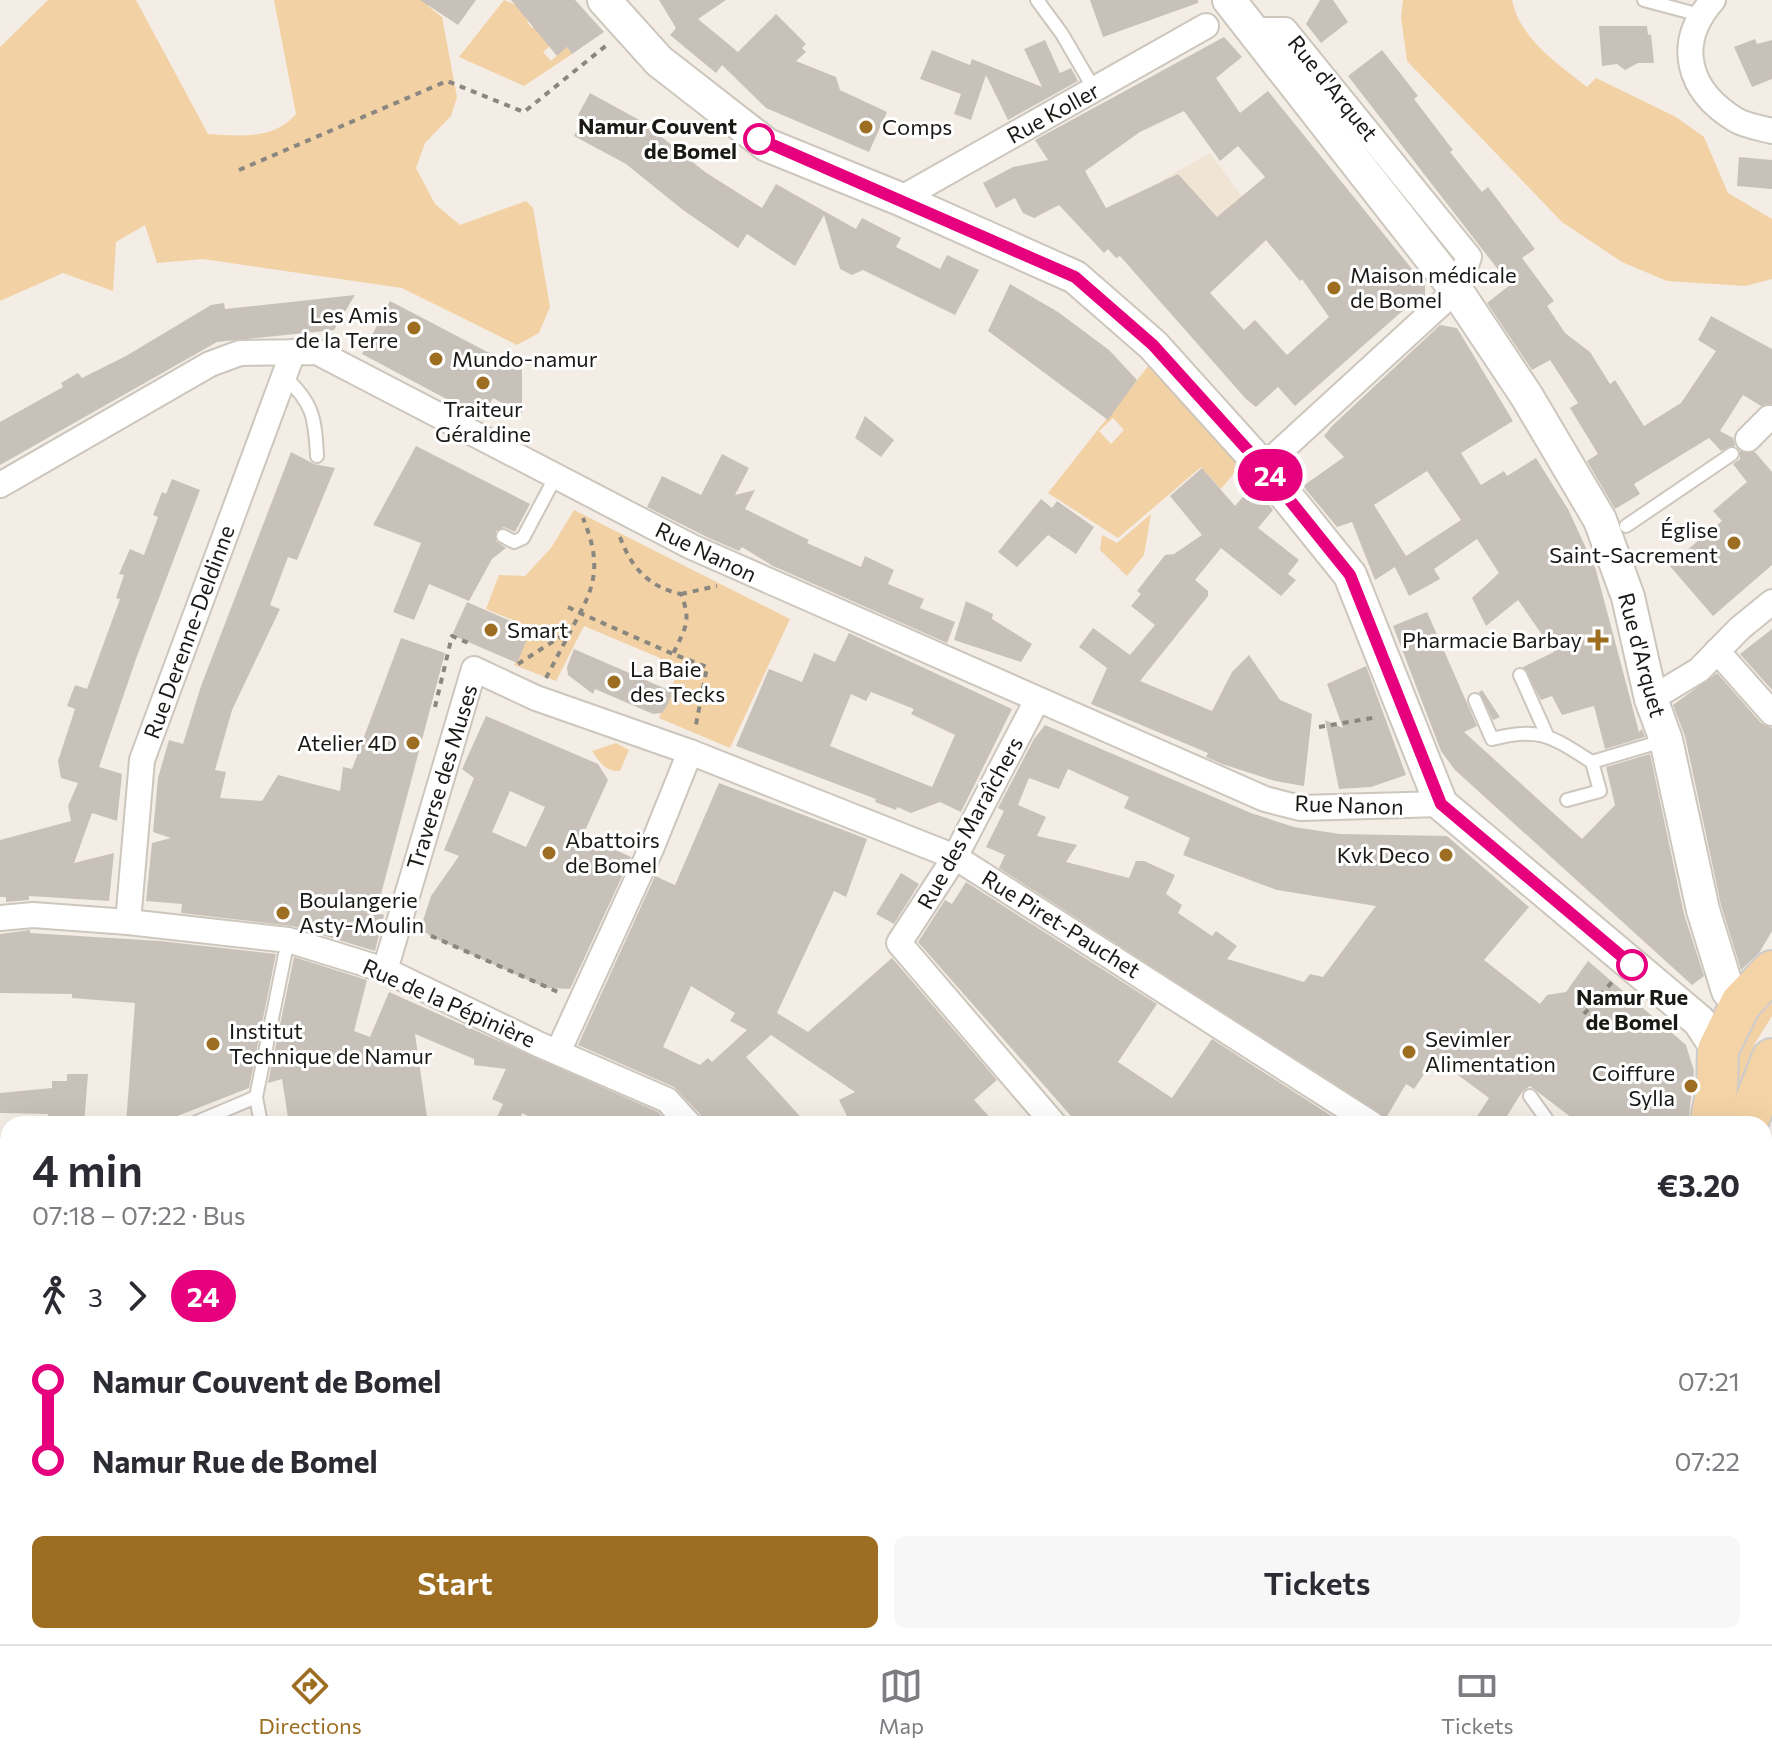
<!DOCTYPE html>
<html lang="en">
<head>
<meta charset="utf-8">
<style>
  body { margin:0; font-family:Commissioner,sans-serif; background:#f7f7f7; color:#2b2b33; height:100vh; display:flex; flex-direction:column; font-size:30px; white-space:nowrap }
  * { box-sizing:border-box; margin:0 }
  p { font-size:26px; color:#7c7c81 }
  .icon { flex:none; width:44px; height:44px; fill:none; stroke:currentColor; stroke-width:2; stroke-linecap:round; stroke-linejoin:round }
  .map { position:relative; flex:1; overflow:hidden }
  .drawer { position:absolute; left:0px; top:1116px; width:1772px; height:528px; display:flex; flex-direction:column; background:#fff; border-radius:24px 24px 0 0; box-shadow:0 8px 32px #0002 }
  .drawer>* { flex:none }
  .badge { padding:0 16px; border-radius:26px; font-size:28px; line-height:52px }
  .map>.badge { position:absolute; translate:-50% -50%; box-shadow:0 0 0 4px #fff }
  .legs { display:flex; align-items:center; gap:12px; height:88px; padding:0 32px; font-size:26px }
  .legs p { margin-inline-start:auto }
  .head { display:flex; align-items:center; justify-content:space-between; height:136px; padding:0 32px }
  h1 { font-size:44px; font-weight:600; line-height:60px }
  .cta { display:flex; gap:16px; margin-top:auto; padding:16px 32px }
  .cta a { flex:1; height:92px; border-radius:12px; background:#9d6e21; color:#fff; font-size:32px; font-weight:600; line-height:92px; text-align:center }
  .cta a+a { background:#f7f7f7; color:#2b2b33 }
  ul { padding:0 32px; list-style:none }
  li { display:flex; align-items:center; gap:28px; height:80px; font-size:30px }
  li i { display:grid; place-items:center; width:12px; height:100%; margin:0 10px; background:currentColor }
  li i::after { content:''; width:20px; height:20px; margin:-10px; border:6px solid; border-radius:50%; background:#fff }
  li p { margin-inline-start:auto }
  li:first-child i { background:linear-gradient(#0000 50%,currentColor 0) }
  li:last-child i { background:linear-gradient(currentColor 50%,#0000 0) }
  .tab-bar { display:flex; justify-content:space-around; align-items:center; height:112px; border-top:2px solid #e1e1e2; background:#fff; font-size:22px; color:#7c7c81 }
  .tab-bar a { display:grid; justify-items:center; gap:4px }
  .tab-bar .current { color:#9d6e21 }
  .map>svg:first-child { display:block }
  .built { fill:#f0e4d5 }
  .green { fill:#f2d1a4; fill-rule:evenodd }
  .building { fill:#c8c1b9; fill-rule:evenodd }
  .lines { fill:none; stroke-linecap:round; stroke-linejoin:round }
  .service-casing { stroke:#ccc6bd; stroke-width:16 }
  .pedestrian-casing { stroke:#ccc6bd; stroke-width:22 }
  .minor-casing { stroke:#ccc6bd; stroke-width:28 }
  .tertiary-casing { stroke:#ccc6bd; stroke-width:36 }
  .primary-casing { stroke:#cdcccc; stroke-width:44 }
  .path { stroke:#8a8680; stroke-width:4; stroke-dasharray:6 6; stroke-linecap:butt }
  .service { stroke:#fff; stroke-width:12 }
  .pedestrian { stroke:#fff; stroke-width:18 }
  .minor { stroke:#fff; stroke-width:24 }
  .tertiary { stroke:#fff; stroke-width:32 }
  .primary { stroke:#f4d4a6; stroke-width:40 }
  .rail-casing { stroke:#8a8580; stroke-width:9 }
  .rail { stroke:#fff; stroke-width:6; stroke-dasharray:18; stroke-linecap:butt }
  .line-1-casing { stroke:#fff; stroke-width:18 }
  .line-1 { stroke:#e6007e; stroke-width:12 }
  .poi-dot { fill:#9d6e21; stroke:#fff; stroke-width:3 }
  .stop-1-dot { fill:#fff; stroke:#e6007e; stroke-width:4 }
  .labels { text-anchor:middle; stroke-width:6; stroke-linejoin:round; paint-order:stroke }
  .street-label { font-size:22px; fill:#1b1916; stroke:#fff }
  .stop-label { font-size:22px; font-weight:bold; fill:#1b1916; stroke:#fff; text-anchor:end }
  .poi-label { font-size:22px; fill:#1b1916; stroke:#fff; text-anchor:start }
</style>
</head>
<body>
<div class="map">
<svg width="1772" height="1644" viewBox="0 0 1772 1644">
  <rect width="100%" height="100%" fill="#f4ede5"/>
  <!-- built -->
  <g class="built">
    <polygon points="1210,153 1271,237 1237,264 1162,180"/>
    <polygon points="8,1152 8,1551 0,1553 0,1158 7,1156"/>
    <polygon points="1772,1503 1772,1644 1601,1644 1611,1636 1764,1636 1764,1510"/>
  </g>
  <!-- green -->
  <g class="green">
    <path d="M48 0H136L208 134C240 136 274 140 296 114L274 0H431L428 6 442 17 457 97 451 116 425 143 416 168 435 204 460 225 526 201 533 208 550 307 539 333 517 345 402 288 203 259 157 263 145 225 116 242 113 291 63 273 0 301V47Z"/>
    <polygon points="504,0 536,13 527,22 532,28 541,19 559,38 543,52 551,61 567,47 572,54 524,86 459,57"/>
    <path d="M1403 0H1512C1520 39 1557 63 1587 87L1596 78 1676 117 1704 137 1728 193 1772 219V279L1745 286 1667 281 1622 262 1562 222 1407 61 1401 17Z"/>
    <path d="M1149 365 1242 463 1221 489 1201 467 1118 538 1048 493ZM1113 418 1124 430 1111 444 1099 431Z"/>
    <polygon points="574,510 790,619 730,748 659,718 677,674 658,665 660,658 584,626 556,681 514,665 532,628 486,609 499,575 525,576 551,548"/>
    <polygon points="1151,514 1144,555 1127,576 1100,550 1102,535 1117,543"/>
    <path d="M616 743 629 750 620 771C605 772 600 762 592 751Z"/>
    <polygon points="1772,991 1772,1016 1755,1043 1730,1124 1737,1034"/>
    <path d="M1764 1273C1772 1290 1772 1309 1764 1327Z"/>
  </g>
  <!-- building -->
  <g class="building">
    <polygon points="420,0 476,0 458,25"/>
    <polygon points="511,0 575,0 604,32 572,54 567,47 557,56"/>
    <polygon points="659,0 726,0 698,19 738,52 776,14 806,44 802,48 806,52 796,61 836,77 840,90 887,112 869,152 766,108 722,65 716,73 670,35 676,28"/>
    <polygon points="1090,0 1198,0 1198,3 1103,37"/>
    <polygon points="1320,0 1333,0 1348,22 1321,43 1306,24"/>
    <polygon points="1599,26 1647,26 1648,35 1651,34 1654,63 1638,63 1625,70 1617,64 1602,66"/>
    <path d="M1224 37 1242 57 1216 78 1240 113 1268 91 1425 285V297L1411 309 1408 306 1295 406 1278 387 1256 407 1246 399 1120 256 1116 258 1108 249 1104 253 1059 205 1034 218 1023 213 1015 198 996 208 983 183 1013 167 1048 160 1035 140ZM1184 111 1220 161 1238 146 1265 177 1217 217 1178 174 1106 208 1085 171 1140 132ZM1266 240 1300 281 1302 279 1329 317 1287 355 1255 320 1244 330 1210 293Z"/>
    <polygon points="1755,39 1757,44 1772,40 1772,79 1752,87 1734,47"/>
    <polygon points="1045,40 1060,73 1071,68 1078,81 1008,120 986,75 971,120 954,114 961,94 920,79 932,50 970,65 972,59 1042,87 1024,49"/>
    <polygon points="1382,50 1418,96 1414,99 1453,150 1450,152 1482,192 1488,187 1535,249 1522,258 1554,301 1547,306 1565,333 1590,352 1610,384 1615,380 1644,426 1681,403 1716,351 1698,340 1711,316 1772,349 1772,404 1761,406 1743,395 1720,431 1733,438 1735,446 1721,451 1709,438 1634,484 1640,494 1615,509 1587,461 1598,454 1570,408 1578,403 1550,360 1532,370 1487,303 1510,285 1348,76"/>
    <polygon points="590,93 643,122 705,172 762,208 776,184 856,229 862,218 901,238 896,247 940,269 947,255 979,270 955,315 863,270 852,275 840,269 824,215 795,266 747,234 738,248 683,210 626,164 574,136 583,118 578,115"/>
    <polygon points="1739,157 1772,160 1772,189 1737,186"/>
    <polygon points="1010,284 1058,312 1109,350 1137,380 1108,420 988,331"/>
    <polygon points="355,295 334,330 217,342 0,465 0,422 63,387 61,383 78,373 82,378 126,356 211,305 224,303 225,309"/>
    <polygon points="390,301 522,370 522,413 493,398 482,418 362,354"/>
    <path d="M1440 325 1457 328 1513 421 1461 453 1481 485 1504 471 1507 476 1536 458 1568 509 1596 570 1639 732 1642 729 1645 737 1605 749 1594 706 1562 715 1552 696 1541 700 1523 667 1554 652 1518 600 1486 626 1472 598 1499 573 1477 539 1434 569 1440 579 1409 596 1395 567 1375 580 1352 522 1337 527 1303 486 1344 457 1324 436 1332 426ZM1427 471 1461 520 1406 556 1374 505Z"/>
    <polygon points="865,416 894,440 881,457 855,438"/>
    <polygon points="416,446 530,504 515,532 504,527 496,531 496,541 506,548 492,559 469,601 429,584 414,620 393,612 421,543 373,525"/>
    <polygon points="1740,451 1755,452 1772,472 1772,565 1713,616 1669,565 1722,521 1713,511 1747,482 1733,464 1740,459"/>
    <polygon points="291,452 314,464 335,468 297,560 288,557 270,605 280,609 232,710 215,770 226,772 220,798 262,801 278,775 340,791 343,767 352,769 401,638 445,653 376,913 384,915 375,951 292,926 181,913 182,904 146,901 152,843 171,838 153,832 158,778 169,740 183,744 201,686"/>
    <polygon points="722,454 749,468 735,495 755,490 745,509 809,540 807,543 861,567 865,556 894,570 888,584 924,599 920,608 955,622 947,643 773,566 742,547 739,551 711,539 647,507 662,476 701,495"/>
    <polygon points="1202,468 1235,506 1253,485 1273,510 1258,528 1299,560 1288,574 1296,580 1281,596 1221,548 1195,580 1208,591 1208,596 1140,681 1212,711 1232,672 1249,655 1280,700 1312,714 1304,786 1275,781 1222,764 1206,757 1208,753 1091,704 1107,668 1079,647 1093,628 1130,655 1155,625 1131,606 1141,594 1137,591 1165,555 1174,554 1202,535 1170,496"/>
    <polygon points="172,479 200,490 137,656 99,767 122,774 117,821 92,813 74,863 114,853 109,901 29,896 29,900 6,902 6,897 0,897 0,840 71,821 68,806 78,783 61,778 58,761 75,709 67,706 75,685 87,689 120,599 116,598 124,575 119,574 130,549 144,555 158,517 153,515 162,492 166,494"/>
    <polygon points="1041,499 1052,508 1057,501 1094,527 1076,554 1048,535 1017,567 998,552"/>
    <polygon points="966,601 993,614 992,619 1032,644 1021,662 954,640"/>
    <polygon points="467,602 531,630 517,663 452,635"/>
    <polygon points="1427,612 1477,726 1464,732 1582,839 1615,805 1606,767 1650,754 1684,914 1704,976 1692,985 1455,770 1441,751 1393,626"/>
    <polygon points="1772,629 1772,690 1740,654"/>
    <path d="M849 633 1012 709 961 812 940 802 911 813 897 807 896 810 875 802 876 799 736 746 769 669 802 682 814 653 835 662ZM871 692 914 709 911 714 955 735 932 787 830 746 851 694 866 701Z"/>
    <polygon points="574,649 673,692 667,706 662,713 653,714 595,689 593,694 568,675 567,667"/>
    <polygon points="1366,666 1406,775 1371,787 1339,789 1325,720 1343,728 1327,684"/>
    <polygon points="1717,673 1761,723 1772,728 1772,931 1759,953 1741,970 1721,905 1685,736 1673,705"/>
    <polygon points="1482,690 1500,717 1493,720 1479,692"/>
    <path d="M486 716 598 764 608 780 583 835 631 857 570 989 546 988 430 936 421 927 431 896 459 856 444 850 474 778 462 769ZM510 791 545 807 526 847 492 832Z"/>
    <path d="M1045 725 1251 813 1294 827 1340 834 1447 836 1529 907 1484 960 1540 1004 1547 995 1566 992 1588 961 1686 1045 1694 1071 1688 1124H1580L1530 1086 1522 1092 1502 1124H1472L1489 1098 1435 1058 1414 1089 1406 1084 1386 1118 999 868 1005 855 986 847 1004 811 998 808 1034 739ZM1068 769 1129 797 1124 808 1190 838 1183 855 1277 890 1376 906 1323 977 1310 974 1304 982 1227 959 1237 946 1216 931 1212 936 1178 913 1182 905 1166 894 1175 875 1144 861H1136L1129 878 1066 862 1077 845 1037 836 1046 817 1018 805 1029 778 1059 789Z"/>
    <path d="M719 783 867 839 846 897 834 891 777 1013 808 1032 892 958 997 1080 974 1100 996 1124H851L839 1100 855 1092 771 1035 746 1057 807 1124H704L700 1114 674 1087 578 1045 655 876 675 885ZM691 986 735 1013 730 1021 747 1030 712 1062 708 1058 700 1065 663 1047Z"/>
    <polygon points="901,873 919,884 894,924 876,914"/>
    <polygon points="966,882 1157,1004 1118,1062 1172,1098 1212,1039 1344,1124 1078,1124 918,942 945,900 952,904"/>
    <polygon points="30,930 30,933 160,941 276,954 249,1088 157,1124 126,1124 135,1003 72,998 72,994 0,993 0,934"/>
    <polygon points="294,957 367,980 354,1031 370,1037 389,992 658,1112 669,1124 546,1124 522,1113 518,1124 494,1124 503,1104 492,1099 506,1069 474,1065 474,1059 415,1034 428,1124 289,1124 282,1079 268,1083"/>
    <polygon points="67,1074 88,1074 84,1124 49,1124 48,1114 0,1113 0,1093 52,1088 52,1081 67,1081"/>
  </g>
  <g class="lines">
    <defs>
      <g id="service">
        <polyline points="1037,0 1062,34 1094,89"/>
        <polyline points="1644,0 1700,15"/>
        <path d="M284 376C313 403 315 417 317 456"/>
        <polyline points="1626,526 1732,454"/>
        <polyline points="503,536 514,542 523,538 556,476"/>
        <polyline points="1520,675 1546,733"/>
        <path d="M1475 700 1492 739C1540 726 1552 737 1592 762L1666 740"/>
        <polyline points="1567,800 1600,791 1592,762"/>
        <polyline points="1530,1096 1550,1124"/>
        <polyline points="192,1124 256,1097"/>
        <polyline points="261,1124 256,1097 288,940"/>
        <polyline points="0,1144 8,1142"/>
        <polyline points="1452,1636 1457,1642"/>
        <polyline points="1362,1643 1370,1636"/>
      </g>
      <polyline id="pedestrian" points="1770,1153 1772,1151"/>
      <g id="minor">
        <path d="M1713 0C1674 44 1688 91 1736 120 1746 126 1761 128 1772 131"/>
        <polyline points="1252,30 1285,30 1469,257 1456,290 1263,467"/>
        <polyline points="900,199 1206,26"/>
        <polyline points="1748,439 1769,418 1772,419"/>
        <polyline points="0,485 210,364 240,353 317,352 692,547 1265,799 1300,808 1441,804"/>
        <polyline points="1717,651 1772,713"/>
        <polyline points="1651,699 1699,670 1740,628 1772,602"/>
        <polyline points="1037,700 955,857 899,943 1054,1124"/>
        <polyline points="0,918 33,915 128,922 288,940 385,970 538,1044 667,1100 689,1124"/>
        <polyline points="128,922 142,760 293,352"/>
        <polyline points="385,970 474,669 536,698 690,752 955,857 1372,1124"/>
        <polyline points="558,1052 651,849 690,752"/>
        <polyline points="0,1593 8,1591"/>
        <polyline points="626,1636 632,1644"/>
        <polyline points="848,1636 856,1644"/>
        <polyline points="1158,1636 1166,1644"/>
      </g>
      <g id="tertiary">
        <polyline points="604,0 659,61 767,145 900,199 1075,277 1153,345 1263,467 1350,575 1441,804 1699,1021 1718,1050"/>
        <polyline points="1229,0 1456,290 1526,395 1600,520 1628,597 1651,699 1666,740 1703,910 1728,991 1741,1003"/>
        <polyline points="1281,1644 1292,1636"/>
      </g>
      <g id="primary">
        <polyline points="1710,1124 1717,1090 1718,1050 1741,1003 1772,971"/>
        <polyline points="1747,1124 1772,1059"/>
        <polyline points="1764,1238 1772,1244"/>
        <polyline points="1764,1356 1772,1350"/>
        <polyline points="1764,1474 1772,1460"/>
        <polyline points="1527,1644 1537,1636"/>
        <polyline points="1573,1644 1583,1636"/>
      </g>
    </defs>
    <!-- service casing -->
    <use href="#service" class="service-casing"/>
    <!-- pedestrian casing -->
    <use href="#pedestrian" class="pedestrian-casing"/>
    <!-- minor casing -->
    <use href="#minor" class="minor-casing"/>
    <!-- tertiary casing -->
    <use href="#tertiary" class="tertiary-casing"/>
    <!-- primary casing -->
    <use href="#primary" class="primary-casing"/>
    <!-- path -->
    <g class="path">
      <polyline points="239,170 447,81 524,112 608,44"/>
      <path d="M620 537C631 567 648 587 681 594 692 622 685 628 673 654L707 667 695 730"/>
      <polyline points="681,594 717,586"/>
      <path d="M568 607 580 613C599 578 598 555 583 518"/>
      <polyline points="518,664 571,630"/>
      <polyline points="546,678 580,613 673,654"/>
      <polyline points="435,707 452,636 473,645"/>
      <polyline points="1319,727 1378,717"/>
      <polyline points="420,931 558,992"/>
      <polyline points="1584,1014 1612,982"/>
    </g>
    <!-- service -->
    <use href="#service" class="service"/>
    <!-- pedestrian -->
    <use href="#pedestrian" class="pedestrian"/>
    <!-- minor -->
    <use href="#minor" class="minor"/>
    <!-- tertiary -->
    <use href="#tertiary" class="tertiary"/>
    <!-- primary -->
    <use href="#primary" class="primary"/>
    <defs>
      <g id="rail">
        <polyline points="1764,1581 1772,1575"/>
        <polyline points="1764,1599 1772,1593"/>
        <polyline points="1687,1644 1696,1636"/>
        <polyline points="1709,1644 1718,1636"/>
      </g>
    </defs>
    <!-- rail casing -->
    <use href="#rail" class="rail-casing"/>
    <!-- rail -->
    <use href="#rail" class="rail"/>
  </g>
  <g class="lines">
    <defs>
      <polyline id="line-1" points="759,139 1075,277 1153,345 1263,467 1350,575 1441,804 1632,965"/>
    </defs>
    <!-- line-1 casing -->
    <use href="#line-1" class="line-1-casing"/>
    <!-- line-1 -->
    <use href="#line-1" class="line-1"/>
  </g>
  <!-- markers -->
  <g class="poi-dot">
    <circle cx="866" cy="127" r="8"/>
    <circle cx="1334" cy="288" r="8"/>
    <circle cx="414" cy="328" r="8"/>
    <circle cx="436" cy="359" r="8"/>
    <circle cx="483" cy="383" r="8"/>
    <circle cx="1734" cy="543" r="8"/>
    <circle cx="491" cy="630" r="8"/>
    <path d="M1594 628h8v8h8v8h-8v8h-8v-8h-8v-8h8z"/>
    <circle cx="614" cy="682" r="8"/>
    <circle cx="413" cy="743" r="8"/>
    <circle cx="549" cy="853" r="8"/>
    <circle cx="1446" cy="855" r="8"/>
    <circle cx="283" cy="913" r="8"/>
    <circle cx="213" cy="1044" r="8"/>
    <circle cx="1409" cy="1052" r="8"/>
    <circle cx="1691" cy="1086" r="8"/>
  </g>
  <g class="stop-1-dot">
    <circle cx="759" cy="139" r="14"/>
    <circle cx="1632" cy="965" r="14"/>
  </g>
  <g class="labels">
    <!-- street labels -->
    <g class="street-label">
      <text transform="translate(1333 88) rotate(51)" y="8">Rue d'Arquet</text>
      <text transform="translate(1053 113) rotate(-29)" y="8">Rue Koller</text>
      <text transform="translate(706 552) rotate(26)" y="8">Rue Nanon</text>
      <text transform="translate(189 632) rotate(-70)" y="8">Rue Derenne-Deldinne</text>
      <text transform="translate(1642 655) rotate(75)" y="8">Rue d'Arquet</text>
      <text transform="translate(442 777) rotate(-73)" y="8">Traverse des Muses</text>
      <text transform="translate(1349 805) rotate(2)" y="8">Rue Nanon</text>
      <text transform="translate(970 823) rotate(-61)" y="8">Rue des Maraîchers</text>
      <text transform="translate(1061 924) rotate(32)" y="8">Rue Piret-Pauchet</text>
      <text transform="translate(449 1003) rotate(24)" y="8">Rue de la Pépinière</text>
    </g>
    <!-- stop labels -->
    <g class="stop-label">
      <text x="737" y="134">Namur Couvent<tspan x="737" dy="25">de Bomel</tspan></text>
      <text x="1632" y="1005" text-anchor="middle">Namur Rue<tspan x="1632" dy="25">de Bomel</tspan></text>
    </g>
    <!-- poi labels -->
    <g class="poi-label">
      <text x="882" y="135">Comps</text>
      <text x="1350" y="283">Maison médicale<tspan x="1350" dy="25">de Bomel</tspan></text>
      <text x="398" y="323" text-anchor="end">Les Amis<tspan x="398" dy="25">de la Terre</tspan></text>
      <text x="452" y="367">Mundo-namur</text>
      <text x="483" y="417" text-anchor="middle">Traiteur<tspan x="483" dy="25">Géraldine</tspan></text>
      <text x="1718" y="538" text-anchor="end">Église<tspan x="1718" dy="25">Saint-Sacrement</tspan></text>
      <text x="507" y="638">Smart</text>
      <text x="1582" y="648" text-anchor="end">Pharmacie Barbay</text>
      <text x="630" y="677">La Baie<tspan x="630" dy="25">des Tecks</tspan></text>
      <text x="397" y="751" text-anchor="end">Atelier 4D</text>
      <text x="565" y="848">Abattoirs<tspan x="565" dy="25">de Bomel</tspan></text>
      <text x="1430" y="863" text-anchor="end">Kvk Deco</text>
      <text x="299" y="908">Boulangerie<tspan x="299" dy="25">Asty-Moulin</tspan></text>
      <text x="229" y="1039">Institut<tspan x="229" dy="25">Technique de Namur</tspan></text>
      <text x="1425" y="1047">Sevimler<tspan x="1425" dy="25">Alimentation</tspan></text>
      <text x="1675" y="1081" text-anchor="end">Coiffure<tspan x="1675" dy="25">Sylla</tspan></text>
    </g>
  </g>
</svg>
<b class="badge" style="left:1270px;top:475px;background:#e6007e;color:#fff">24</b>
<section class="drawer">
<div class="head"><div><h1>4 min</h1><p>07:18 – 07:22 · Bus</p></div><b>€3.20</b></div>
<div class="legs"><svg class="icon" aria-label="walk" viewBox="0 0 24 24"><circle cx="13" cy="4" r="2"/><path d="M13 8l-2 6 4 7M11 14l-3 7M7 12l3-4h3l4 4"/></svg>3<svg class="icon" aria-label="forward" viewBox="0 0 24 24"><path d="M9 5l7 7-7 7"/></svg><b class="badge" style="background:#e6007e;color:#fff">24</b></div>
<ul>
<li><i style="color:#e6007e"></i><b>Namur Couvent de Bomel</b><p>07:21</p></li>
<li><i style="color:#e6007e"></i><b>Namur Rue de Bomel</b><p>07:22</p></li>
</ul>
<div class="cta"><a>Start</a><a>Tickets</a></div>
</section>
</div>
<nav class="tab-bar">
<a class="current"><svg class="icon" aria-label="directions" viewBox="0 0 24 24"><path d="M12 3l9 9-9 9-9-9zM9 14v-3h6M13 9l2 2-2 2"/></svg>Directions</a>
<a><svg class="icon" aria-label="map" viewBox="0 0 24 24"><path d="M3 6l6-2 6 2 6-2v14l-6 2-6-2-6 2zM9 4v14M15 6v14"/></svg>Map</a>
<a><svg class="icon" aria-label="tickets" viewBox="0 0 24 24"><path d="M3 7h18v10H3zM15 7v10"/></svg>Tickets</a>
</nav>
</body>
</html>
